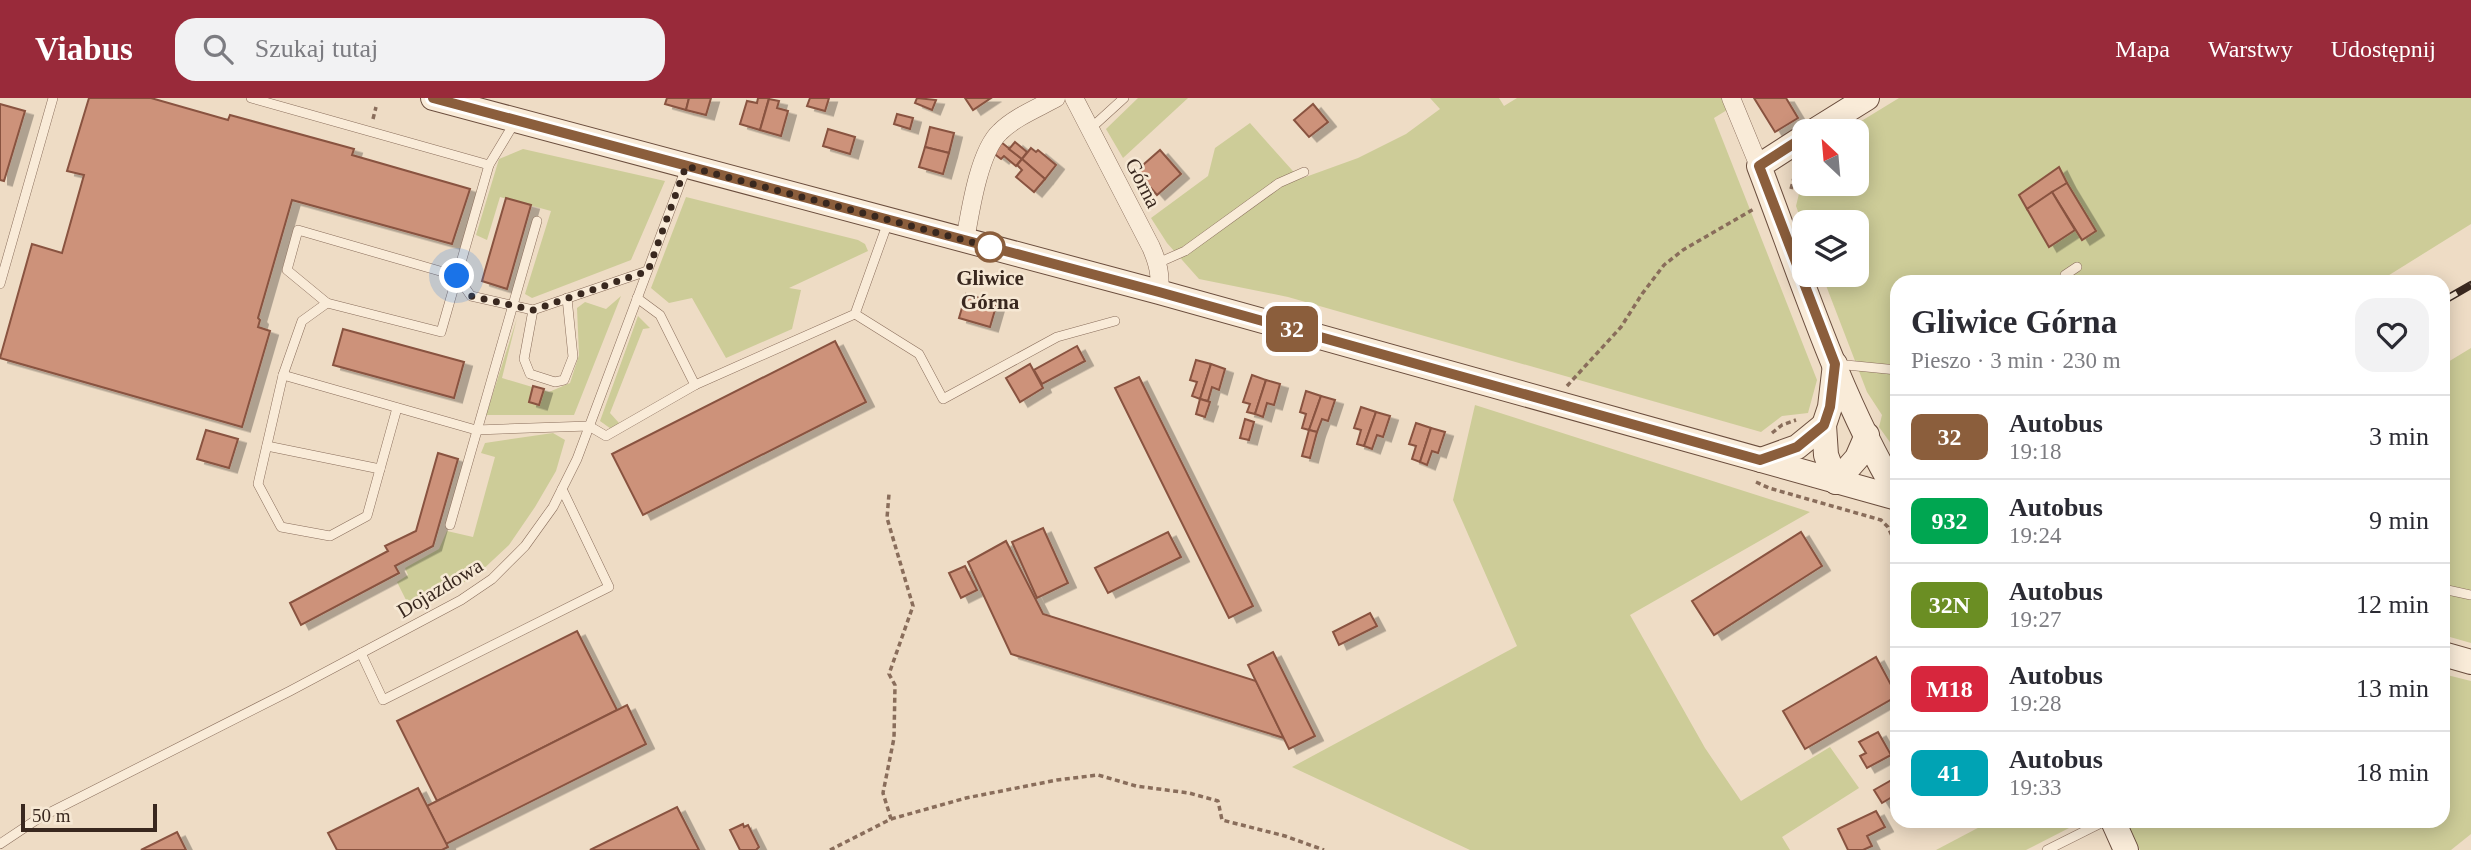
<!DOCTYPE html>
<html lang="pl">
<head>
<meta charset="utf-8">
<style>
  body { margin:0; font-family:Georgia,serif; background:#f2f2f3; color:#2b2b33; height:100vh; display:flex; flex-direction:column; font-size:26px; white-space:nowrap }
  * { box-sizing:border-box; margin:0 }
  p { font-size:23px; color:#7c7c81 }
  .icon { flex:none; width:38px; height:38px; fill:none; stroke:currentColor; stroke-width:2; stroke-linecap:round; stroke-linejoin:round }
  .map { position:relative; flex:1; overflow:hidden }
  .drawer { position:absolute; left:1890px; top:177px; width:560px; height:553px; display:flex; flex-direction:column; background:#fff; border-radius:21px; box-shadow:0 4px 18px #0003 }
  .drawer>* { flex:none }
  .badge { padding:0 14px; border-radius:10px; font-size:24px; line-height:46px }
  .needle { width:46px; rotate:334deg }
  .fabs { position:absolute; left:1792px; top:21px; display:grid; gap:14px }
  .fabs a { display:grid; place-items:center; width:77px; height:77px; border-radius:14px; background:#fff; box-shadow:0 4px 18px #0003; font-size:35px }
  .scale { position:absolute; left:21px; bottom:18px; width:136px; box-sizing:border-box; padding-left:7px; border:4px solid #39281f; border-top:0; font-size:19px; line-height:24px; white-space:nowrap; color:#39281f; -webkit-text-stroke:5px #f6e8d4; paint-order:stroke }
  .you { position:absolute; width:35px; height:35px; margin:-18px; border:5px solid #fff; border-radius:50%; background:#1a73e8; box-shadow:0 0 0 10px #1a73e833 }
  .map>.badge { position:absolute; translate:-50% -50%; box-shadow:0 0 0 4px #fff }
  .round { display:grid; place-items:center; flex:none; width:74px; height:74px; border-radius:21px; background:#f2f2f3 }
  .head { display:flex; align-items:center; justify-content:space-between; height:119px; padding:0 21px }
  h1 { font-size:33px; font-weight:800; line-height:52px }
  ul { padding:0; list-style:none }
  li { display:flex; align-items:center; gap:21px; height:84px; padding:0 21px; border-top:2px solid #e1e1e2 }
  li div { flex:1 }
  li b { display:block; font-size:26px }
  li em { font-style:normal }
  li .badge { min-width:77px; font-weight:700; text-align:center }
  header { display:flex; align-items:center; gap:42px; box-sizing:border-box; height:98px; padding:0 35px; background:#992a3a; color:#fff }
  header strong { font-size:33px }
  nav { display:flex; gap:38px; margin-inline-start:auto; font-size:24px }
  .search { width:490px; height:63px; background:#f2f2f3; display:flex; align-items:center; gap:18px; box-sizing:border-box; padding:0 24px; border-radius:21px; color:#7c7c81; font-size:26px }
  .map>svg:first-child { display:block }
  .green { fill:#cdcc98 }
  .building { fill:#cd927a; stroke:#895340; stroke-width:2; filter:url(#shadow) }
  .lines { fill:none; stroke-linecap:round; stroke-linejoin:round }
  .lane-casing { stroke:#896d5b; stroke-width:10 }
  .street-casing { stroke:#896d5b; stroke-width:19 }
  .secondary-casing { stroke:#6b4e3e; stroke-width:26 }
  .path { stroke:#896d5b; stroke-width:3.5; stroke-dasharray:5 3.5; stroke-linecap:butt }
  .lane { stroke:#f9ebd8; stroke-width:9 }
  .street { stroke:#f9ebd8; stroke-width:18 }
  .secondary { stroke:#f9ebd8; stroke-width:24 }
  .rail-casing { stroke:#39281f; stroke-width:8 }
  .rail { stroke:#f6e8d4; stroke-width:5; stroke-dasharray:16; stroke-linecap:butt }
  .line-casing { stroke:#fff; stroke-width:16 }
  .line { stroke:#8b5e3c; stroke-width:10 }
  .walk { stroke:#39281f; stroke-width:7; stroke-dasharray:0 12.6 }
  .stop-dot { fill:#fff; stroke:#8b5e3c; stroke-width:3.5 }
  .labels { text-anchor:middle; stroke-width:5; stroke-linejoin:round; paint-order:stroke }
  .street-label { font-size:21px; fill:#39281f; stroke:#f6e8d4 }
  .stop-label { font-size:21px; font-weight:bold; fill:#39281f; stroke:#f6e8d4 }
</style>
</head>
<body>
<header>
<strong>Viabus</strong>
<div class="search"><svg class="icon" aria-label="search" viewBox="0 0 24 24"><circle cx="10" cy="10" r="6"/><path d="M15 15l6 6"/></svg>Szukaj tutaj</div>
<nav><a>Mapa</a><a>Warstwy</a><a>Udostępnij</a></nav>
</header>
<div class="map">
<svg width="2471" height="752" viewBox="0 0 2471 752">
  <defs>
    <filter id="shadow"><feDropShadow dx="8" dy="4.5" stdDeviation="0" flood-color="#0004"/></filter>
  </defs>
  <rect width="100%" height="100%" fill="#eedcc5"/>
  <!-- green -->
  <g class="green">
    <polygon points="1138,0 1188,0 1123,60 1106,31"/>
    <polygon points="1430,0 1499,0 1504,8 1517,0 1722,0 1727,12 1714,20 1817,282 1808,315 1782,318 1761,334 1288,199 1199,181 1167,145 1151,120 1208,78 1215,50 1250,25 1300,81 1358,60 1406,36 1440,11"/>
    <polygon points="1899,0 2471,0 2471,126 2378,184 1897,184 1897,354 1879,329 1882,317 1867,294 1822,177 1857,177 1857,124 1804,124 1804,130 1796,108 1804,75 1804,86 1857,86 1857,33 1845,33"/>
    <polygon points="523,51 665,83 631,162 532,200 525,196 551,113 500,99 487,142 476,137 499,61"/>
    <polygon points="686,99 858,142 865,146 868,153 789,190 801,192 792,231 726,260 692,200 669,205 651,190"/>
    <polygon points="621,198 574,317 486,317 517,220 502,280 549,294 570,285 579,257 577,210 585,204 606,211"/>
    <polygon points="638,218 650,230 643,231 610,315 619,325 614,333 600,323"/>
    <polygon points="2471,250 2471,545 2443,537 2443,267"/>
    <polygon points="1475,307 1810,414 1630,517 1705,650 1741,703 1830,649 1859,690 1782,739 1790,752 1470,752 1292,669 1517,548 1453,402"/>
    <polygon points="553,335 565,342 556,373 535,409 509,447 478,476 412,514 397,484 408,477 405,470 439,451 447,433 473,439 495,359 481,355 485,345"/>
    <polygon points="2443,576 2471,583 2471,736 2451,752 2140,752 2126,723 2443,723"/>
    <polygon points="1991,723 2071,723 2071,729 2026,752 1936,752"/>
  </g>
  <!-- building -->
  <g class="building">
    <polygon points="89,0 151,0 228,22 230,17 354,51 352,57 470,91 452,146 292,102 258,220 260,222 258,229 270,233 242,329 0,260 32,146 62,155 84,77 67,73"/>
    <polygon points="667,0 689,0 686,12 665,6"/>
    <polygon points="689,0 711,0 706,17 686,12"/>
    <polygon points="758,0 769,0 760,32 740,26 747,3 757,5"/>
    <polygon points="810,0 829,0 825,13 807,8"/>
    <polygon points="917,0 936,2 932,12 915,5"/>
    <polygon points="965,0 991,0 973,12"/>
    <polygon points="1754,0 1786,0 1798,20 1775,34"/>
    <polygon points="769,1 779,3 777,10 788,13 781,38 760,32"/>
    <polygon points="0,6 25,13 4,83 0,82"/>
    <polygon points="1313,6 1328,24 1309,39 1294,22"/>
    <polygon points="897,16 913,20 910,31 894,26"/>
    <polygon points="930,29 954,35 949,55 925,49"/>
    <polygon points="828,31 855,39 850,56 823,48"/>
    <polygon points="1001,44 1022,61 1016,68 1004,58 1001,61 992,54"/>
    <polygon points="1015,44 1027,54 1022,61 1009,51"/>
    <polygon points="925,49 949,55 943,76 919,69"/>
    <polygon points="1031,50 1036,54 1038,52 1056,67 1045,81 1022,61"/>
    <polygon points="1160,52 1181,76 1157,97 1136,73"/>
    <polygon points="1022,61 1045,81 1034,94 1016,79 1022,72 1017,67"/>
    <polygon points="2059,69 2067,85 2027,111 2019,97"/>
    <polygon points="2067,85 2096,133 2082,142 2052,94"/>
    <polygon points="2052,94 2075,132 2049,149 2027,111"/>
    <polygon points="506,100 531,107 507,191 482,183"/>
    <polygon points="966,196 997,205 990,229 959,220"/>
    <polygon points="343,231 464,264 454,300 333,267"/>
    <polygon points="835,243 866,304 643,417 612,356"/>
    <polygon points="1077,248 1085,263 1042,286 1034,272"/>
    <polygon points="1196,262 1211,266 1200,301 1192,298 1197,284 1190,282"/>
    <polygon points="1030,266 1043,290 1020,304 1006,280"/>
    <polygon points="1211,266 1225,271 1219,292 1212,289 1208,303 1200,301"/>
    <polygon points="1252,277 1266,282 1255,316 1247,314 1250,306 1243,304"/>
    <polygon points="1139,279 1253,508 1229,520 1115,290"/>
    <polygon points="1266,282 1280,286 1274,307 1267,305 1263,319 1255,316"/>
    <polygon points="533,288 544,291 539,307 529,304"/>
    <polygon points="1306,293 1321,298 1309,332 1302,330 1306,316 1300,314"/>
    <polygon points="1321,298 1335,302 1328,323 1322,321 1317,334 1309,332"/>
    <polygon points="1200,301 1210,304 1205,319 1196,316"/>
    <polygon points="1361,309 1376,314 1364,348 1357,346 1361,332 1354,330"/>
    <polygon points="1376,314 1390,318 1383,339 1377,337 1372,351 1364,348"/>
    <polygon points="1245,321 1254,324 1249,342 1240,340"/>
    <polygon points="1416,325 1431,330 1420,364 1412,361 1416,348 1409,346"/>
    <polygon points="1431,330 1445,334 1438,355 1432,353 1427,367 1420,364"/>
    <polygon points="206,332 238,341 229,370 197,361"/>
    <polygon points="1309,332 1317,334 1310,360 1302,358"/>
    <polygon points="438,355 458,361 433,448 395,468 399,475 301,527 290,505 388,453 385,448 416,433"/>
    <polygon points="1043,430 1068,485 1037,500 1012,444"/>
    <polygon points="1168,434 1181,459 1108,495 1095,470"/>
    <polygon points="1801,434 1822,468 1714,537 1692,503"/>
    <polygon points="1006,443 1043,516 1256,583 1284,640 1011,556 968,464"/>
    <polygon points="965,468 977,492 961,500 949,475"/>
    <polygon points="1370,515 1377,528 1339,547 1333,534"/>
    <polygon points="577,533 617,612 437,703 397,623"/>
    <polygon points="1273,554 1315,638 1289,651 1248,567"/>
    <polygon points="1876,559 1897,598 1805,651 1783,613"/>
    <polygon points="627,607 646,646 446,746 427,708"/>
    <polygon points="1878,634 1891,657 1867,670 1860,658 1866,655 1859,644"/>
    <polygon points="1897,679 1897,696 1882,705 1874,692"/>
    <polygon points="418,690 448,749 442,752 337,752 328,735"/>
    <polygon points="677,709 699,752 590,752"/>
    <polygon points="1876,713 1885,729 1867,738 1872,748 1863,752 1848,752 1838,731"/>
    <polygon points="743,726 744,729 748,727 759,749 756,752 740,752 730,732"/>
    <polygon points="177,734 186,752 141,752"/>
  </g>
  <g class="lines">
    <defs>
      <g id="lane">
        <polyline points="251,0 489,67"/>
        <polyline points="515,24 489,67 441,234 327,205 287,172 298,132 457,178 471,198 533,212 647,173"/>
        <polyline points="1090,31 1124,0"/>
        <polyline points="1158,165 1185,153 1279,85 1304,74"/>
        <polyline points="2064,184 2065,177 2077,169"/>
        <polyline points="0,186 53,0"/>
        <polyline points="327,205 302,223 283,277 258,386 281,429 330,438 367,418 397,310"/>
        <polyline points="533,212 524,261 530,276 555,284 564,282 573,259 567,200"/>
        <polyline points="855,216 919,256 943,301 1057,239 1115,223"/>
        <polyline points="1836,266 1897,272"/>
        <polyline points="283,277 476,332 589,328 606,338 695,287 660,217 637,200"/>
        <polyline points="695,287 855,216 888,124"/>
        <polyline points="267,348 380,371"/>
        <polyline points="450,427 537,123"/>
        <polyline points="2443,491 2471,497"/>
        <polyline points="361,555 383,602 609,489 562,391"/>
        <polyline points="0,746 39,720 290,593 461,502 492,481 525,448 553,409 577,361 686,70"/>
        <polyline points="2047,752 2105,723"/>
      </g>
      <g id="street">
        <path d="M1074 0 1151 149C1158 165 1161 177 1159 194"/>
        <polyline points="1731,0 1759,68"/>
        <path d="M965 143C970 114 979 53 1000 34 1015 19 1038 10 1056 0"/>
      </g>
      <g id="secondary">
        <polyline points="433,0 1159,194 1897,400"/>
        <polyline points="1814,33 1867,0"/>
        <path d="M1804 39 1759 68C1801 178 1837 294 1897 396"/>
        <polyline points="1835,266 1830,309 1824,327 1826,357 1836,384"/>
        <polyline points="1761,362 1797,349 1824,327"/>
        <polyline points="1836,384 1857,360 1867,337"/>
        <polyline points="2443,556 2471,564"/>
        <polyline points="2113,723 2126,752"/>
      </g>
    </defs>
    <!-- lane casing -->
    <use href="#lane" class="lane-casing"/>
    <!-- street casing -->
    <use href="#street" class="street-casing"/>
    <!-- secondary casing -->
    <use href="#secondary" class="secondary-casing"/>
    <!-- path -->
    <g class="path">
      <polyline points="373,21 376,9"/>
      <polyline points="1791,91 1797,68"/>
      <polyline points="1567,288 1621,229 1642,196 1664,167 1683,152 1754,111"/>
      <polyline points="1772,335 1782,327 1796,322"/>
      <polyline points="1756,384 1769,390 1881,422 1888,429 1897,449"/>
      <polyline points="891,721 966,700 1057,682 1098,677 1136,688 1189,695 1218,703 1222,722 1285,738 1324,752"/>
      <polyline points="830,752 891,721 883,695 894,640 895,587 889,576 913,508 887,420 889,396"/>
    </g>
    <!-- lane -->
    <use href="#lane" class="lane"/>
    <!-- street -->
    <use href="#street" class="street"/>
    <!-- secondary -->
    <use href="#secondary" class="secondary"/>
    <defs>
      <polyline id="rail" points="2443,203 2471,187"/>
    </defs>
    <!-- rail casing -->
    <use href="#rail" class="rail-casing"/>
    <!-- rail -->
    <use href="#rail" class="rail"/>
  </g>
  <g class="lines">
    <defs>
      <polyline id="line" points="433,0 1159,194 1760,362 1797,349 1824,327 1830,309 1835,266 1759,68 1804,39"/>
    </defs>
    <!-- line casing -->
    <use href="#line" class="line-casing"/>
    <!-- line -->
    <use href="#line" class="line"/>
    <!-- walk -->
    <polyline class="walk" points="457,178 471,198 533,212 648,173 686,68 990,149"/>
  </g>
  <!-- markers -->
  <circle class="stop-dot" cx="990" cy="149" r="14"/>
  <g class="labels">
    <!-- street labels -->
    <g class="street-label">
      <text transform="translate(1143 85) rotate(63)" y="7">Górna</text>
      <text transform="translate(440 490) rotate(-31)" y="7">Dojazdowa</text>
    </g>
    <!-- stop labels -->
    <g class="stop-label">
      <text x="990" y="187">Gliwice<tspan x="990" dy="24">Górna</tspan></text>
    </g>
  </g>
</svg>
<div class="fabs">
<a><svg class="needle" viewBox="-14 -14 28 28"><path d="M0-13l5 13h-10z" fill="#e53935"/><path d="M0 13l5-13h-10z" fill="#7c7c81"/></svg></a>
<a><svg class="icon" aria-label="layers" viewBox="0 0 24 24"><path d="M12 4l9 5-9 5-9-5zM3 14l9 5 9-5"/></svg></a>
</div>
<div class="scale">50 m</div>
<div class="you" style="left:457px;top:178px"></div>
<b class="badge" style="left:1292px;top:231px;background:#8b5e3c;color:#fff">32</b>
<section class="drawer">
<div class="head"><div><h1>Gliwice Górna</h1><p>Pieszo · 3 min · 230 m</p></div><a class="round"><svg class="icon" aria-label="heart" viewBox="0 0 24 24"><path d="M12 20l-8-8c-3-5 5-10 8-4 3-6 11-1 8 4z"/></svg></a></div>
<ul>
<li><span class="badge" style="background:#8b5e3c;color:#fff">32</span><div><b>Autobus</b><p>19:18</p></div><em>3 min</em></li>
<li><span class="badge" style="background:#00a651;color:#fff">932</span><div><b>Autobus</b><p>19:24</p></div><em>9 min</em></li>
<li><span class="badge" style="background:#6b8e23;color:#fff">32N</span><div><b>Autobus</b><p>19:27</p></div><em>12 min</em></li>
<li><span class="badge" style="background:#d7263d;color:#fff">M18</span><div><b>Autobus</b><p>19:28</p></div><em>13 min</em></li>
<li><span class="badge" style="background:#00a3b4;color:#fff">41</span><div><b>Autobus</b><p>19:33</p></div><em>18 min</em></li>
</ul>
</section>
</div>
</body>
</html>
